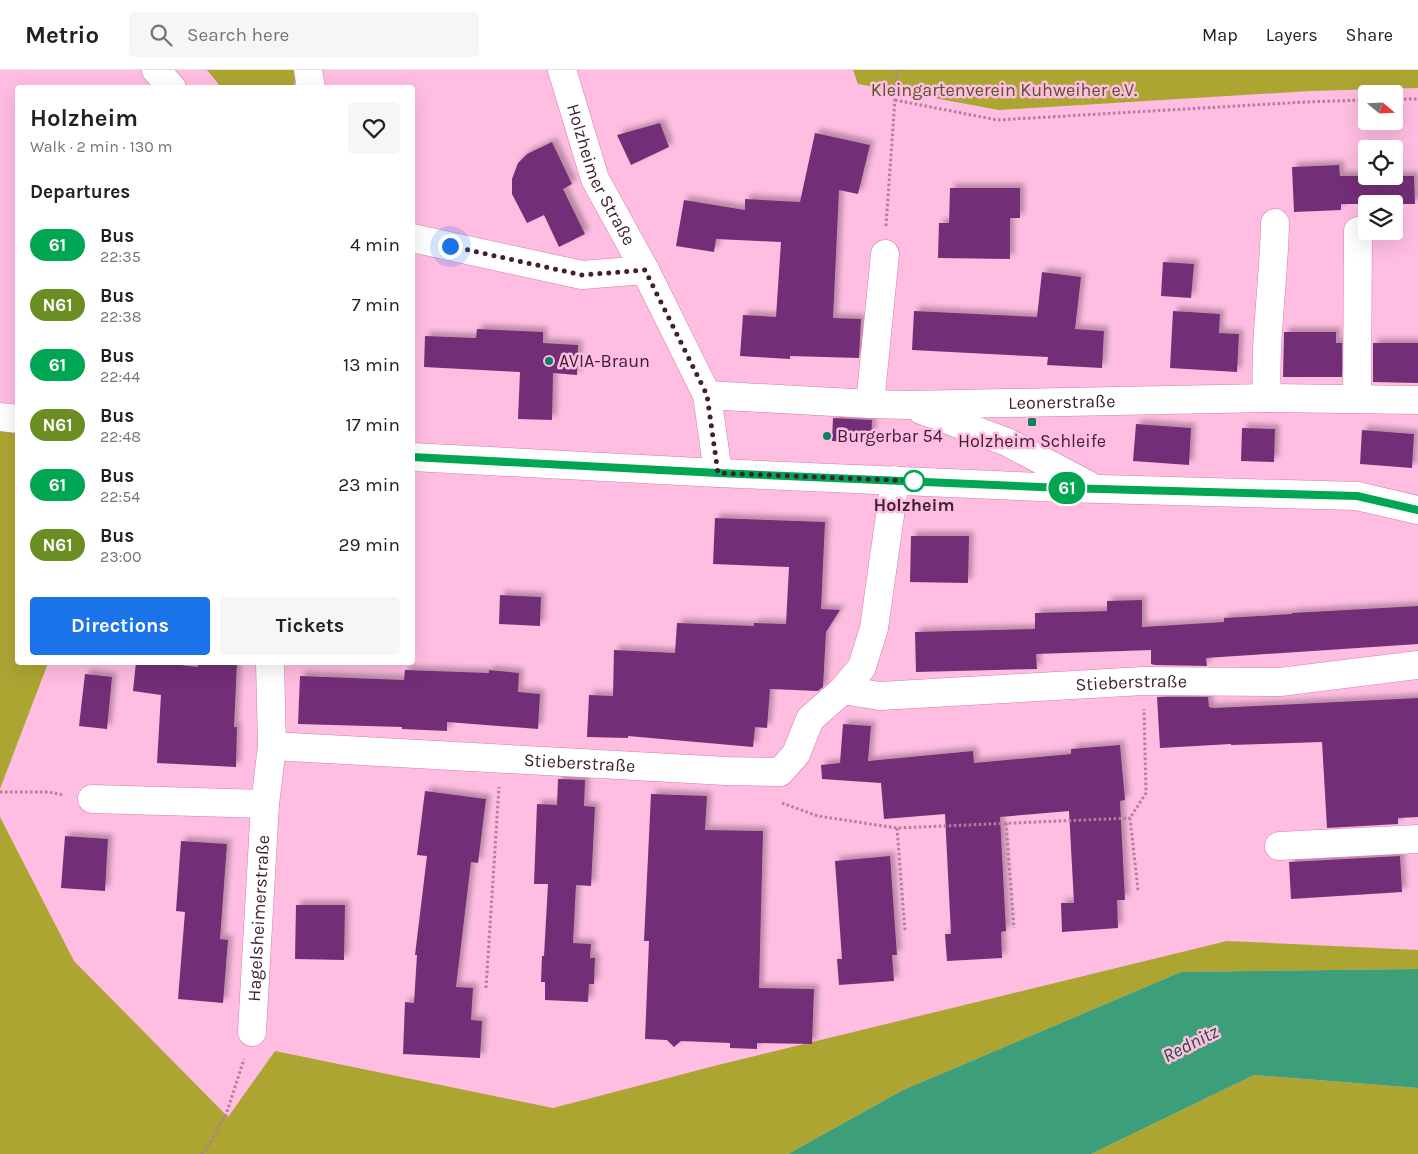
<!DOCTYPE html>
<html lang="en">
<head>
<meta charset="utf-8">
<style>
  body { margin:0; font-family:Karla,sans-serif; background:#f6f6f6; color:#202124; height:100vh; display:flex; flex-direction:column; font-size:19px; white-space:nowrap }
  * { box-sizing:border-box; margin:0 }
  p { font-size:16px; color:#757577 }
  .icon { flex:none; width:28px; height:28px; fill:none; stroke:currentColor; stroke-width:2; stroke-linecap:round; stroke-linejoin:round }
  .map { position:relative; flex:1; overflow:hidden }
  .panel { position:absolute; left:15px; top:15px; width:400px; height:580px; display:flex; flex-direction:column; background:#fff; border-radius:5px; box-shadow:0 5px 20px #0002 }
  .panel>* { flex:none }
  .badge { padding:0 10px; border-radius:16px; font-size:18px; line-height:32px }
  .needle { width:32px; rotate:109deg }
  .fabs { position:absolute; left:1358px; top:15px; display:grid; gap:10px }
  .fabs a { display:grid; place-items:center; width:45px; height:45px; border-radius:5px; background:#fff; box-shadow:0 5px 20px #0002; font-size:25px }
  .you { position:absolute; width:25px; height:25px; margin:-12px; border:4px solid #fff; border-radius:50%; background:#1a73e8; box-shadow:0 0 0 8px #1a73e833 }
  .map>.badge { position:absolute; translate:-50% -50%; box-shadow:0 0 0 2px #fff }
  h2 { padding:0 15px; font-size:19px; line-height:45px }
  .round { display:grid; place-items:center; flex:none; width:52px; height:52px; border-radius:5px; background:#f6f6f6 }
  .headline { display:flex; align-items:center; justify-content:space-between; height:85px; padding:0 15px }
  h1 { font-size:24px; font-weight:700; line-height:38px }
  .cta { display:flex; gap:10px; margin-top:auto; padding:10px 15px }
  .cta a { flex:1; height:58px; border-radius:5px; background:#1a73e8; color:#fff; font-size:20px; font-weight:700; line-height:58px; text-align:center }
  .cta a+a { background:#f6f6f6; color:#202124 }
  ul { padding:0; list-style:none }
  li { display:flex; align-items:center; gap:15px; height:60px; padding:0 15px }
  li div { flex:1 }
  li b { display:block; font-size:19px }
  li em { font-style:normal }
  li .badge { min-width:55px; font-weight:700; text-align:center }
  header { display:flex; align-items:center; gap:30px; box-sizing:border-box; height:70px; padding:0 25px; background:#fff; border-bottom:1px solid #e0e0e0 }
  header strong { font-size:24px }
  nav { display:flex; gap:28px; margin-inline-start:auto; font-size:18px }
  .search { width:350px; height:45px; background:#f6f6f6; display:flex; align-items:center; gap:12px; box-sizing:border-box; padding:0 18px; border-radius:5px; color:#757577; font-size:19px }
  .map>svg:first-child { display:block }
  .green { fill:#ada532 }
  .water { fill:#3c9f7a }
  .building { fill:#732f78; filter:url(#shadow) }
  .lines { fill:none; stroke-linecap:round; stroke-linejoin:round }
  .minor-casing { stroke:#cd81ac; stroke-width:29 }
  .major-casing { stroke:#cd81ac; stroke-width:29 }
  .path { stroke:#b27e9b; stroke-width:3; stroke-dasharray:2.5 2.5; stroke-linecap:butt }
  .minor { stroke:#fff; stroke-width:28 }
  .major { stroke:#fff; stroke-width:28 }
  .line-casing { stroke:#fff; stroke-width:11 }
  .line { stroke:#00a651; stroke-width:8 }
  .walk { stroke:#402133; stroke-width:5; stroke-dasharray:0 9 }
  .poi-dot { fill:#0e805d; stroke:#febde1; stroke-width:2 }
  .stop-dot { fill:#fff; stroke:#00a651; stroke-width:2.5 }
  .labels { text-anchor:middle; stroke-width:5; stroke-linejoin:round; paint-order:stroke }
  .park-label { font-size:18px; fill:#585527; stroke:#febde1 }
  .street-label { font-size:18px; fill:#402133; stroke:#febde1 }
  .poi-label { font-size:18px; fill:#402133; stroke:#febde1; text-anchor:start }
  .stop-label { font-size:18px; font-weight:bold; fill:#402133; stroke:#febde1 }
  .water-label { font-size:19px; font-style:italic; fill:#1e533f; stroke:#febde1 }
</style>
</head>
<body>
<header>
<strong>Metrio</strong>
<div class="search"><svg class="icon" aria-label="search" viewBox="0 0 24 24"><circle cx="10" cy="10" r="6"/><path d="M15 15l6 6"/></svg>Search here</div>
<nav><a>Map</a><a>Layers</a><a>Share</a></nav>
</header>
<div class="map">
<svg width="1418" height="1084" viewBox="0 0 1418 1084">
  <defs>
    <filter id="shadow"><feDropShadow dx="4.5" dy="-4.5" stdDeviation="2.5" flood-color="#0004"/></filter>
  </defs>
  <rect width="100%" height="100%" fill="#febde1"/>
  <!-- green -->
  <g class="green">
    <polygon points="207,0 296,0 294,18 221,17"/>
    <polygon points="853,0 1418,0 1418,18 1310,21 999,40 858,14"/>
    <polygon points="0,359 17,360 18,592 48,593 0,719"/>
    <polygon points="0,747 74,891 228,1047 275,981 553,1038 718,995 1227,871 1418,880 1418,899 1181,902 903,1020 788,1084 0,1084"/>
    <polygon points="1254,1005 1418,1018 1418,1084 1091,1084"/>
  </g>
  <!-- water -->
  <polygon class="water" points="1418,899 1418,1018 1254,1005 1091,1084 788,1084 903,1020 1181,902"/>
  <!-- building -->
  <g class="building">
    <polygon points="660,53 669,77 631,95 617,65"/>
    <polygon points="815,63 870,75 858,124 839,120 833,248 861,249 859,288 790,286 790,289 740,286 743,245 776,247 781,172 716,169 714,182 676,176 684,130 745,140 745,129 800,132"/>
    <polygon points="552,72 572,114 563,119 585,164 559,177 544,145 527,153 512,124 512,109 518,93 527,84"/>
    <polygon points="1339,95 1340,106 1414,106 1415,134 1341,134 1341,140 1294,142 1292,97"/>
    <polygon points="950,118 1020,118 1020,148 1010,148 1010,189 938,188 939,153 949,153"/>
    <polygon points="1163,192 1194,194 1191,228 1161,226"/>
    <polygon points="1042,202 1081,207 1075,259 1104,261 1102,298 1047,295 1048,287 912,280 914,241 1037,247"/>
    <polygon points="1173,241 1220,244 1219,263 1239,264 1237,302 1170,298"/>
    <polygon points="477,259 543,262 543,273 578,275 577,305 553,303 552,350 518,349 520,302 424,297 425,266 476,268"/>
    <polygon points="1284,262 1336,262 1336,273 1342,273 1342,307 1283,307"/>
    <polygon points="1373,273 1418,273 1418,313 1373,312"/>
    <polygon points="833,348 872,350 871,373 832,371"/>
    <polygon points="1136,354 1191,358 1189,395 1133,391"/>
    <polygon points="1242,358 1275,359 1274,392 1241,391"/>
    <polygon points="1362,360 1414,364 1412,398 1360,394"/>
    <polygon points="715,448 825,452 821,539 840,540 826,562 823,617 818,621 770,619 767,658 755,657 753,677 628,666 628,668 587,667 589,625 613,626 614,580 675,583 677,553 754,556 754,553 786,554 789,497 713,494"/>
    <polygon points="911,466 969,466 968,513 910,512"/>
    <polygon points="500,525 541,527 540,556 499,554"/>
    <polygon points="1142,530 1142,557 1224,552 1224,548 1292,544 1292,543 1418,536 1418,574 1206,588 1207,596 1155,595 1151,594 1151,580 1036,584 1037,599 916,602 915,562 1035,559 1035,543 1107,541 1107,531"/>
    <polygon points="136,592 154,592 198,597 198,592 237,592 234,657 237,657 236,697 157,693 161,625 133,621"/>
    <polygon points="405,600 489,603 489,600 519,603 518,622 540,624 538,659 447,652 447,661 402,659 402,657 298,654 300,606 404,610"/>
    <polygon points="85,604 112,607 107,659 79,656"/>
    <polygon points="1157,627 1208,627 1209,637 1213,638 1418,628 1418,747 1398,748 1398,754 1327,758 1322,672 1231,675 1231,674 1160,678"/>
    <polygon points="843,654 871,656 868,691 973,681 974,693 1071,684 1071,679 1120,675 1125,730 1120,731 1125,830 1117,830 1118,858 1062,862 1061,833 1074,833 1069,741 1000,747 1006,861 1001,862 1002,888 947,891 945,864 951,864 945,744 884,749 881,713 822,709 821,695 840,693"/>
    <polygon points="558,709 585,710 584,736 595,737 591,816 576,815 573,873 591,874 590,888 595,888 594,914 589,914 588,932 545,930 545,912 541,912 542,886 544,886 548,814 534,814 537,734 557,735"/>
    <polygon points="425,721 486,729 478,793 471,792 456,917 473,918 471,950 482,951 480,988 403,984 405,932 414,933 417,885 415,885 427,786 417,785"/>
    <polygon points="651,724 707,726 705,760 763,761 759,918 814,919 812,974 757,973 757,979 730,978 730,973 681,971 674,977 667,970 645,969 649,871 644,871"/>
    <polygon points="65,766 108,769 105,821 61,818"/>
    <polygon points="181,771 227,774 220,869 228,870 223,933 178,929 185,842 176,841"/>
    <polygon points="890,786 897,885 892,885 894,911 839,915 837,889 842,889 835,791"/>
    <polygon points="1400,786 1402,822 1291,829 1289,792"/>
    <polygon points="296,835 345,835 344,890 295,889"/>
  </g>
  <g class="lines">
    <defs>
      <g id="minor">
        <polyline points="156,0 172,18"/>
        <polyline points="308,0 311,18"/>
        <path id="s1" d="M562 0 595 109 645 200 707 325 718 403"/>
        <polyline points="412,168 582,205 645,200"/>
        <path id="s2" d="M707 325 870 334 908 335 1267 328 1418 330"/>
        <path d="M1267 328C1264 270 1274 211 1275 153"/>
        <polyline points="1357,329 1358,161"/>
        <polyline points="870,334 885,184"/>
        <polyline points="921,340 1007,372 1092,417"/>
        <path id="s3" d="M843 620 880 626 1143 611 1280 612 1418 595"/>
        <path id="s4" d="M272 676 726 701 780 702 796 684 810 649 843 620 862 597 874 558 895 410"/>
        <polyline points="92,729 265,734"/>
        <polyline points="1279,776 1418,769"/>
        <path id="s5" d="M252 962 265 734 272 676 270 592"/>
      </g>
      <g id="major">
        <polyline points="0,347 18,349"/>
        <polyline points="412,387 718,403 1064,418 1357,426 1418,440"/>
      </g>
    </defs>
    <!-- minor casing -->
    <use href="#minor" class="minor-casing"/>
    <!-- major casing -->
    <use href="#major" class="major-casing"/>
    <!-- path -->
    <g class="path">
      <polyline points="1394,29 1418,29"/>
      <polyline points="895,30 997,50 1305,32 1366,30"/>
      <polyline points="886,156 897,0"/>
      <polyline points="0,722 48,722 64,725"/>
      <polyline points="782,733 818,746 897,758 1130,748"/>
      <polyline points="1006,753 1014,858"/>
      <polyline points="897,758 905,861"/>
      <polyline points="1138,820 1130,748 1146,723 1144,639"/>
      <polyline points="486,918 499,717"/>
      <polyline points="201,1084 206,1080 226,1045 244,989"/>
    </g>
    <!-- minor -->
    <use href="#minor" class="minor"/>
    <!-- major -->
    <use href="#major" class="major"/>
  </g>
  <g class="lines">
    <defs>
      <polyline id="line" points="412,387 718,403 1064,418 1357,426 1418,440"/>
    </defs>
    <!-- line casing -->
    <use href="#line" class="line-casing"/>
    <!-- line -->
    <use href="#line" class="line"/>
    <!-- walk -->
    <polyline class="walk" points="450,176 582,205 645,200 707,325 718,403 914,411"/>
  </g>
  <!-- markers -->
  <g class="poi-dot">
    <circle cx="549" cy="291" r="5"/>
    <rect x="1027" y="347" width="10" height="10" rx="2.5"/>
    <circle cx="827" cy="366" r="5"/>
  </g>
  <circle class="stop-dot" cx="914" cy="411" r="10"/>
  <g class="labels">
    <!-- park labels -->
    <g class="park-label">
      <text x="1004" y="26">Kleingartenverein Kuhweiher e.V.</text>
    </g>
    <!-- street labels -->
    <g class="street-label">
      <text dy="6" stroke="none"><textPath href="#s1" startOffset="112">Holzheimer Straße</textPath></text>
      <text dy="6" stroke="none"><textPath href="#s2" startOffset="355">Leonerstraße</textPath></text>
      <text dy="6" stroke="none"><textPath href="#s3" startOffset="289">Stieberstraße</textPath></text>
      <text dy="6" stroke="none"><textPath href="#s4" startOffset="308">Stieberstraße</textPath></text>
      <text dy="6" stroke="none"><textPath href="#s5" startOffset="114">Hagelsheimerstraße</textPath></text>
    </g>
    <!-- poi labels -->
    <g class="poi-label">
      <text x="559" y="297">AVIA-Braun</text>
      <text x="837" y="372">Burgerbar 54</text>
      <text x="1032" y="377" text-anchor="middle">Holzheim Schleife</text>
    </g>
    <!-- stop labels -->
    <g class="stop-label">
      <text x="914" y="441">Holzheim</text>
    </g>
    <!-- water labels -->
    <g class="water-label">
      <text transform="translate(1190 973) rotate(-27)" y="7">Rednitz</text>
    </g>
  </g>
</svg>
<div class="fabs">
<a><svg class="needle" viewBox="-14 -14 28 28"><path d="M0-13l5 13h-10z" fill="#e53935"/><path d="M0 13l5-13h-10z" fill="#757577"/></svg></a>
<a><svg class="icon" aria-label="locate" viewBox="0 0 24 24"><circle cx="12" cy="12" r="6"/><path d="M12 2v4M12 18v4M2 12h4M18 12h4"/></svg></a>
<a><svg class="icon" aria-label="layers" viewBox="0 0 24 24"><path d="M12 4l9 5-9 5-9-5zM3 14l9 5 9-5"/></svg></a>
</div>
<div class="you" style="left:450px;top:176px"></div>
<b class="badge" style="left:1067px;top:418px;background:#00a651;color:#fff">61</b>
<section class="panel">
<div class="headline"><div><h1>Holzheim</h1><p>Walk · 2 min · 130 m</p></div><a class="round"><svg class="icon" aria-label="heart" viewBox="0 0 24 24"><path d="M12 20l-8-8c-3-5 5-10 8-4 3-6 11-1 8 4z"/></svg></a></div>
<h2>Departures</h2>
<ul>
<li><span class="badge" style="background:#00a651;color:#fff">61</span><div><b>Bus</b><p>22:35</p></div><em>4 min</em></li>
<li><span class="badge" style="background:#6b8e23;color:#fff">N61</span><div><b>Bus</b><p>22:38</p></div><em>7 min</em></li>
<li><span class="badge" style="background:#00a651;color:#fff">61</span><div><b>Bus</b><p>22:44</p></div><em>13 min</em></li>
<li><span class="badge" style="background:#6b8e23;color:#fff">N61</span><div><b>Bus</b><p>22:48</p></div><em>17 min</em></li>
<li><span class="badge" style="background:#00a651;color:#fff">61</span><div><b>Bus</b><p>22:54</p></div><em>23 min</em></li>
<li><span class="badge" style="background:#6b8e23;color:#fff">N61</span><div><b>Bus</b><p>23:00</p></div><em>29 min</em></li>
</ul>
<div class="cta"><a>Directions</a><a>Tickets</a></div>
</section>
</div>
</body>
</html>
